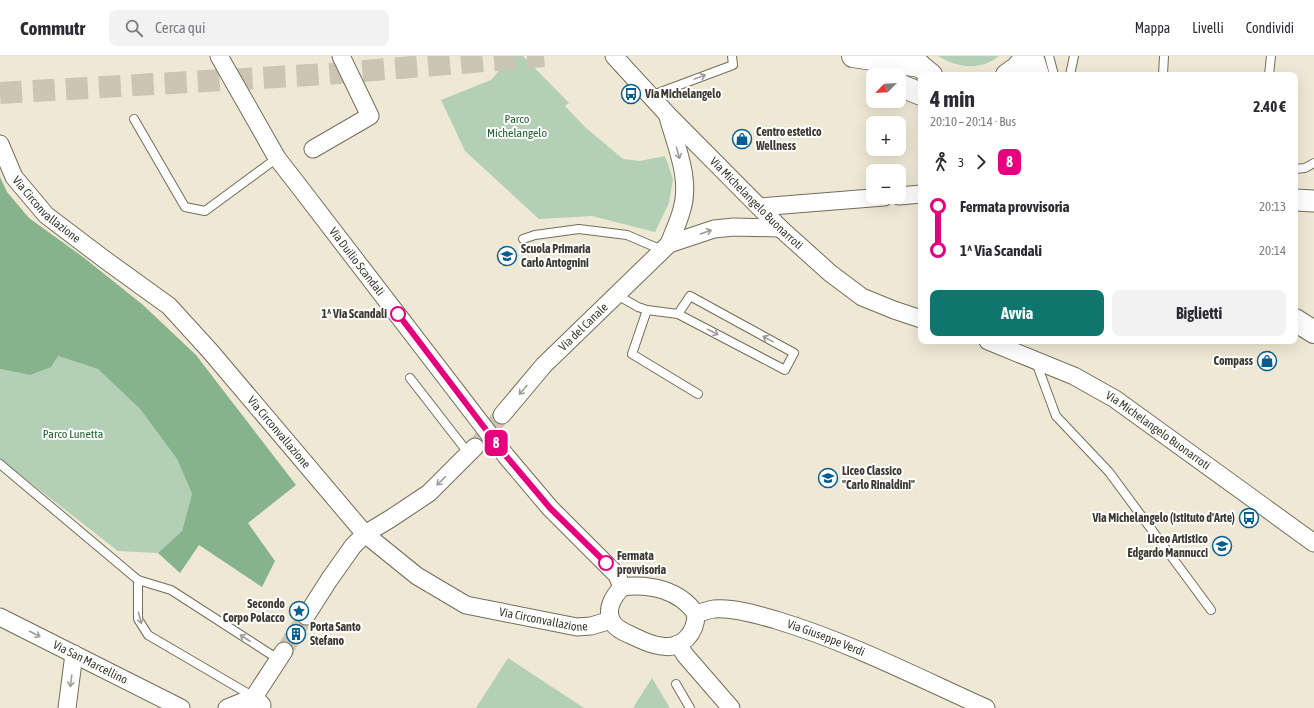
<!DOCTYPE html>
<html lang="it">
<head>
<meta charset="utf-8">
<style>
  body { margin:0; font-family:"Asap Condensed",sans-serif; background:#f2f2f3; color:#2b2b33; height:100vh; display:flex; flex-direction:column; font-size:15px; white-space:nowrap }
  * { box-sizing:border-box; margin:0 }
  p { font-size:13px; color:#7c7c81 }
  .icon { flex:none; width:22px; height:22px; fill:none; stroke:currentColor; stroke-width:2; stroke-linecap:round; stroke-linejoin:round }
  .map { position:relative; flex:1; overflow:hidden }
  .panel { position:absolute; left:918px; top:16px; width:380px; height:272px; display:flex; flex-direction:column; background:#fff; border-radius:8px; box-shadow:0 4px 16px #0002 }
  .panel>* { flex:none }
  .badge { padding:0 8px; border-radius:6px; font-size:14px; line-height:26px }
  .needle { width:26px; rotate:246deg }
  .tools { position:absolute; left:866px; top:12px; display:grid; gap:8px }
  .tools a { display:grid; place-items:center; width:40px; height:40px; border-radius:8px; background:#fff; box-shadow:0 4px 16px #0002; font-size:20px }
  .map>.badge { position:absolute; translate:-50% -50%; box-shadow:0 0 0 2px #fff }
  .legs { display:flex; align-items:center; gap:6px; height:44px; padding:0 12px; font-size:13px }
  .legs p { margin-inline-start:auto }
  .headline { display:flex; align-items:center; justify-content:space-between; height:68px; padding:0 12px }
  h1 { font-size:22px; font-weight:700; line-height:30px }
  .primary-button { display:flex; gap:8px; margin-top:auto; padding:8px 12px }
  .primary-button a { flex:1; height:46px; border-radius:8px; background:#0f766e; color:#fff; font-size:16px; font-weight:700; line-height:46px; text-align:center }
  .primary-button a+a { background:#f2f2f3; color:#2b2b33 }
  ul { padding:0 12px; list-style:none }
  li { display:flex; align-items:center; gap:14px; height:44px; font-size:15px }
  li i { display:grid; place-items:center; width:6px; height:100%; margin:0 5px; background:currentColor }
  li i::after { content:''; width:10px; height:10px; margin:-5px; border:3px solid; border-radius:50%; background:#fff }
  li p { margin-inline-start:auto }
  li:first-child i { background:linear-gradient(#0000 50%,currentColor 0) }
  li:last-child i { background:linear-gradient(currentColor 50%,#0000 0) }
  header { display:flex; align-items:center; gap:24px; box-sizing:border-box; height:56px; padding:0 20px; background:#fff; border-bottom:1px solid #e1e1e2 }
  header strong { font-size:19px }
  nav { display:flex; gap:22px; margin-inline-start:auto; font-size:14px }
  .search { width:280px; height:36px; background:#f2f2f3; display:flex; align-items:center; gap:10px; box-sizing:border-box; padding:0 14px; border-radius:8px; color:#7c7c81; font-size:15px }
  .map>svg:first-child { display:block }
  .green { fill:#b3cfb5 }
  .forest { fill:#87b38c }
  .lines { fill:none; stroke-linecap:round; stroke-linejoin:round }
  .minor-tunnel { stroke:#cbc5b4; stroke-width:17; stroke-dasharray:17 8; stroke-linecap:butt }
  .secondary-tunnel { stroke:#cbc5b4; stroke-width:22; stroke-dasharray:22 11; stroke-linecap:butt }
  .service-casing { stroke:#736d5b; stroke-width:10 }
  .minor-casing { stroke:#736d5b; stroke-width:19 }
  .tertiary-casing { stroke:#736d5b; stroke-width:23 }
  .secondary-casing { stroke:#736d5b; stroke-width:24 }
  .primary-casing { stroke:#736d5b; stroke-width:24 }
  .service { stroke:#fff; stroke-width:8 }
  .minor { stroke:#fff; stroke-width:17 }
  .tertiary { stroke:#fff; stroke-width:21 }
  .secondary { stroke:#fff; stroke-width:22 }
  .primary { stroke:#fff; stroke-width:22 }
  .oneway { stroke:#9e9c98 }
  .line-1-casing { stroke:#fff; stroke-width:9 }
  .line-1 { stroke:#e6007e; stroke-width:6 }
  .stop-1-dot { fill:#fff; stroke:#e6007e; stroke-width:2 }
  .labels { text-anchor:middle; stroke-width:4; stroke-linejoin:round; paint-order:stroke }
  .poi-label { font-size:12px; font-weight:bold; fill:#3d3a32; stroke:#fff; text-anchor:start }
  .park-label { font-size:12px; fill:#1f602e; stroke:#fff }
  .street-label { font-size:12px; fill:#3d3a32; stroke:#fff }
  .stop-label { font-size:12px; font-weight:bold; fill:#3d3a32; stroke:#fff; text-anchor:end }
</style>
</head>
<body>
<header>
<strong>Commutr</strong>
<div class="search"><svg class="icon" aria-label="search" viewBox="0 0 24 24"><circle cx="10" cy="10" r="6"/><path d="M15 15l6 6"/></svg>Cerca qui</div>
<nav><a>Mappa</a><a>Livelli</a><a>Condividi</a></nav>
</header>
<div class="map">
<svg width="1314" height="652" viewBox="0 0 1314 652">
  <rect width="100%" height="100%" fill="#eee8d4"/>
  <!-- green -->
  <g class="green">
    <polygon points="512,0 523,0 569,47 565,50 585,71 623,103 640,105 665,100 673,123 669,147 655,176 592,160 539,163 465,95 441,44 491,24"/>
    <path d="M938 0H999C981 15 957 12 938 0Z"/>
    <polygon points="58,300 98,313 140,353 177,403 192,438 182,475 158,497 118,495 0,403 0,313 30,319"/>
    <polygon points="508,602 584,652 476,652"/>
    <polygon points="652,622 670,652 633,652"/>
  </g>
  <!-- forest -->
  <polygon class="forest" points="0,121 7,136 29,162 83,201 143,249 196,299 296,429 248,467 275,505 262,531 199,489 180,517 158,497 182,475 192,438 177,403 140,353 98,313 58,300 51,311 30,319 0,313"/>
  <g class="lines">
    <!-- minor-tunnel -->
    <g class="minor-tunnel">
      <polyline points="475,391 502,359"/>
      <polyline points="284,595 306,560"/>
    </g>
    <!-- secondary-tunnel -->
    <polyline class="secondary-tunnel" points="0,37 328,18 544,0"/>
    <defs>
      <g id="service">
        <polyline points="1049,0 1054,19"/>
        <polyline points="1070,19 1074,0"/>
        <polyline points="1163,19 1164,0"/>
        <polyline points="1269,19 1271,0"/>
        <polyline points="650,40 733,9 732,0"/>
        <polyline points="134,63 185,151 205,155 277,102"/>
        <polyline points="1295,113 1305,112 1314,107"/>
        <polyline points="523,183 535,179 579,173 627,179 662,194"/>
        <polyline points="617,239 638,251 647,254 678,258 785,314 794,297 690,240 678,258"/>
        <polyline points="647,254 632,298 698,338"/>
        <polyline points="1036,306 1056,360 1109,416 1211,554"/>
        <polyline points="410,322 469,398"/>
        <polyline points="0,408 138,524 171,534 278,603"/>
        <polyline points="138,524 138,563 148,579 254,641"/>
        <polyline points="676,628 690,652"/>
      </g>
      <g id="minor">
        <path id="s1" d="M219 0 277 102 298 129 506 400 550 452 617 519 622 531"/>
        <path id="s2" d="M614 0 668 59 780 172 830 217 862 241 894 254 921 263"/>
        <path d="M668 61C676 90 691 123 682 153 679 165 673 177 669 188"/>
        <path id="s3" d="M0 88 14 121 46 159 104 203 169 250 210 295 365 478 417 520 466 549 577 571 591 570 611 564"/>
        <polyline points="313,93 370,60 341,0"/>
        <polyline points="899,140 921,138"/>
        <polyline points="760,151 884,141"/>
        <path id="s4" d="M988 285 1074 320 1115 343 1314 487"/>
        <path id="s5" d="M502 359 544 309 669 188 714 173 734 171 780 172"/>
        <path d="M622 531C614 540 606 551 611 564 615 573 626 577 635 581 643 585 652 589 661 590 682 594 696 577 696 558"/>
        <path d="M622 531C649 527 680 534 696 558"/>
        <path id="s6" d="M696 558C702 556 708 554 714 553 732 551 759 559 776 564 849 586 917 621 986 652"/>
        <polyline points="306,560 329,524 353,490 365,478 390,463 429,437 475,391"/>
        <path id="s7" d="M0 561 181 652"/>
        <polyline points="678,588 685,599 731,652"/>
        <polyline points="67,652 74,598"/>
        <polyline points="227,652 254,641 262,649"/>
        <polyline points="255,652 254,641 284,595"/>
      </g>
      <polyline id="tertiary" points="1295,144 1314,145"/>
      <g id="secondary">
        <polyline points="853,0 920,10"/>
        <polyline points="899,29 921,38"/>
      </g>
      <g id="primary">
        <polyline points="912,0 920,10 931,19"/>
        <polyline points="1032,0 1038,19"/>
        <polyline points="1007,19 1017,12 1027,0"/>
        <polyline points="1295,264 1314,276"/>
      </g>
    </defs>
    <!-- service casing -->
    <use href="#service" class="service-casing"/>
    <!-- minor casing -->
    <use href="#minor" class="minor-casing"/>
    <!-- tertiary casing -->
    <use href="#tertiary" class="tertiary-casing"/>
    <!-- secondary casing -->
    <use href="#secondary" class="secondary-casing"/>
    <!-- primary casing -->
    <use href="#primary" class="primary-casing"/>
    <!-- service -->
    <use href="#service" class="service"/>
    <!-- minor -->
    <use href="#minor" class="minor"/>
    <!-- tertiary -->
    <use href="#tertiary" class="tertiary"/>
    <!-- secondary -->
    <use href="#secondary" class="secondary"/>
    <!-- primary -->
    <use href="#primary" class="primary"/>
  </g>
  <!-- one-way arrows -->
  <defs><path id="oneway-shaft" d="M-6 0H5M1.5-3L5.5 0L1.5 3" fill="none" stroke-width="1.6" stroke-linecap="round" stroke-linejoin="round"/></defs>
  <g class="oneway">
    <use href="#oneway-shaft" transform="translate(700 21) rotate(-20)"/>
    <use href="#oneway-shaft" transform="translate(678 97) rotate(74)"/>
    <use href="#oneway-shaft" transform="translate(706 176) rotate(-19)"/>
    <use href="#oneway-shaft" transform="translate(713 276) rotate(27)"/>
    <use href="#oneway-shaft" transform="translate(768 283) rotate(-151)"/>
    <use href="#oneway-shaft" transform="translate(523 334) rotate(130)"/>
    <use href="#oneway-shaft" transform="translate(441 425) rotate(136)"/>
    <use href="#oneway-shaft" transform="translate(140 562) rotate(75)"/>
    <use href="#oneway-shaft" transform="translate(35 578) rotate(27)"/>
    <use href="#oneway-shaft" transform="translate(245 582) rotate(-147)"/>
    <use href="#oneway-shaft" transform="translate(71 625) rotate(98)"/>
  </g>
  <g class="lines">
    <defs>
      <polyline id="line-1" points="398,258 506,400 550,452 606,507"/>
    </defs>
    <!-- line-1 casing -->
    <use href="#line-1" class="line-1-casing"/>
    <!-- line-1 -->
    <use href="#line-1" class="line-1"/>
  </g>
  <!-- icons -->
  <defs>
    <symbol id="bus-ring" viewBox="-11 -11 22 22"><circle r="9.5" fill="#fff" stroke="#075e8f" stroke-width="1.5"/><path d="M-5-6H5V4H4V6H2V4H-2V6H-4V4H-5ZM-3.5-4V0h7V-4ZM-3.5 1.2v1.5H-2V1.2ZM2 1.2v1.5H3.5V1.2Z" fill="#075e8f"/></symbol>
    <symbol id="shop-ring" viewBox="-11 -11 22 22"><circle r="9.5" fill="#fff" stroke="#075e8f" stroke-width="1.5"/><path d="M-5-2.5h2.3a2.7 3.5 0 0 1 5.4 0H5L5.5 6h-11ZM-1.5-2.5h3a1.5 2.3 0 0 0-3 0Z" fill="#075e8f"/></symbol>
    <symbol id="school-ring" viewBox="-11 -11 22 22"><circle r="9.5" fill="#fff" stroke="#075e8f" stroke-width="1.5"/><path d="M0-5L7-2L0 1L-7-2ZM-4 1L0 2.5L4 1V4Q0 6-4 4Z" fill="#075e8f"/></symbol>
    <symbol id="sight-ring" viewBox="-11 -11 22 22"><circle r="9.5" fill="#fff" stroke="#075e8f" stroke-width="1.5"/><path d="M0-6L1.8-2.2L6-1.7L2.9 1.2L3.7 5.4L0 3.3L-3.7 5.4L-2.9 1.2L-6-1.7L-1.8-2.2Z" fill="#075e8f"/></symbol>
    <symbol id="building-ring" viewBox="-11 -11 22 22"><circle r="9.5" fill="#fff" stroke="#075e8f" stroke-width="1.5"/><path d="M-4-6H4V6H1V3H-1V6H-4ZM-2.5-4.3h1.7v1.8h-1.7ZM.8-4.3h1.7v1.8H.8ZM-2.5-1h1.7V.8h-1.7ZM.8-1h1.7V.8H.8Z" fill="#075e8f"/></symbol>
  </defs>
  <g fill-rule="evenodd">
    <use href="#bus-ring" x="620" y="27" width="22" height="22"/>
    <use href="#shop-ring" x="731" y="72" width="22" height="22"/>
    <use href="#school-ring" x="496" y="189" width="22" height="22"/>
    <use href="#shop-ring" x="1256" y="294" width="22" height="22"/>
    <use href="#school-ring" x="817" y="411" width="22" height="22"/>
    <use href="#bus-ring" x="1238" y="451" width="22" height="22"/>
    <use href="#school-ring" x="1211" y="479" width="22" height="22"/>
    <use href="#sight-ring" x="288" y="544" width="22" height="22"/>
    <use href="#building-ring" x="285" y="567" width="22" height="22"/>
  </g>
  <!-- markers -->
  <g class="stop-1-dot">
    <circle cx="398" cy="258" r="7"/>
    <circle cx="606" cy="507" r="7"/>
  </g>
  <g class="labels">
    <!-- poi labels -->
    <g class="poi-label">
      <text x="645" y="42">Via Michelangelo</text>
      <text x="756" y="80">Centro estetico<tspan x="756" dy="14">Wellness</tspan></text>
      <text x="521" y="197">Scuola Primaria<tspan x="521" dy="14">Carlo Antognini</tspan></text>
      <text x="1253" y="309" text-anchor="end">Compass</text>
      <text x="842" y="419">Liceo Classico<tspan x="842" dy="14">"Carlo Rinaldini"</tspan></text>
      <text x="1235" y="466" text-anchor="end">Via Michelangelo (Istituto d'Arte)</text>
      <text x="1208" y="487" text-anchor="end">Liceo Artistico<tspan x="1208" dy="14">Edgardo Mannucci</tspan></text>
      <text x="285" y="552" text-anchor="end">Secondo<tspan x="285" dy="14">Corpo Polacco</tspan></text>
      <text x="310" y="575">Porta Santo<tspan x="310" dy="14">Stefano</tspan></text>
    </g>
    <!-- park labels -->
    <g class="park-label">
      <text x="517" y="67">Parco<tspan x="517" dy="14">Michelangelo</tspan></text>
      <text x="73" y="382">Parco Lunetta</text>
    </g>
    <!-- street labels -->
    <g class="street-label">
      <text dy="4" stroke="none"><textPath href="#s2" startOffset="205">Via Michelangelo Buonarroti</textPath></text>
      <text dy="4" stroke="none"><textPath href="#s3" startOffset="82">Via Circonvallazione</textPath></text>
      <text dy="4" stroke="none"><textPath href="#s1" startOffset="248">Via Duilio Scandali</textPath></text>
      <text dy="4" stroke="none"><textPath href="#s5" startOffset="120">Via del Canale</textPath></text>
      <text dy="4" stroke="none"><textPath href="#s4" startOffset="193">Via Michelangelo Buonarroti</textPath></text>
      <text dy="4" stroke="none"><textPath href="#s3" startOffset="406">Via Circonvallazione</textPath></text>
      <text dy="4" stroke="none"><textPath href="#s3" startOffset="742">Via Circonvallazione</textPath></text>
      <text dy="4" stroke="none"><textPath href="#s6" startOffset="135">Via Giuseppe Verdi</textPath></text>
      <text dy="4" stroke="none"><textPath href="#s7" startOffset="101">Via San Marcellino</textPath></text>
    </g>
    <!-- stop labels -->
    <g class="stop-label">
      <text x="387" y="262">1^ Via Scandali</text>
      <text x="617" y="504" text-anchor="start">Fermata<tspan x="617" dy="14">provvisoria</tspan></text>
    </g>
  </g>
</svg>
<div class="tools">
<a><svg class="needle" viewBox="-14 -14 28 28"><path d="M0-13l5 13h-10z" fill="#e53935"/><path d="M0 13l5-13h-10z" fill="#7c7c81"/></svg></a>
<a>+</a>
<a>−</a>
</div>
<b class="badge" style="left:496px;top:387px;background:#e6007e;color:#fff">8</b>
<section class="panel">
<div class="headline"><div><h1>4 min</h1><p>20:10 – 20:14 · Bus</p></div><b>2.40 €</b></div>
<div class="legs"><svg class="icon" aria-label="walk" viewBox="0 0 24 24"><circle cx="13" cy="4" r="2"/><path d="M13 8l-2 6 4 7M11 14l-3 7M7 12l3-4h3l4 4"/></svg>3<svg class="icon" aria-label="forward" viewBox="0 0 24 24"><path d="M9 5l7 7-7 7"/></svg><b class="badge" style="background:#e6007e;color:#fff">8</b></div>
<ul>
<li><i style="color:#e6007e"></i><b>Fermata provvisoria</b><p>20:13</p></li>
<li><i style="color:#e6007e"></i><b>1^ Via Scandali</b><p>20:14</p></li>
</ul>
<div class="primary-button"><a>Avvia</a><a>Biglietti</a></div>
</section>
</div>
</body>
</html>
